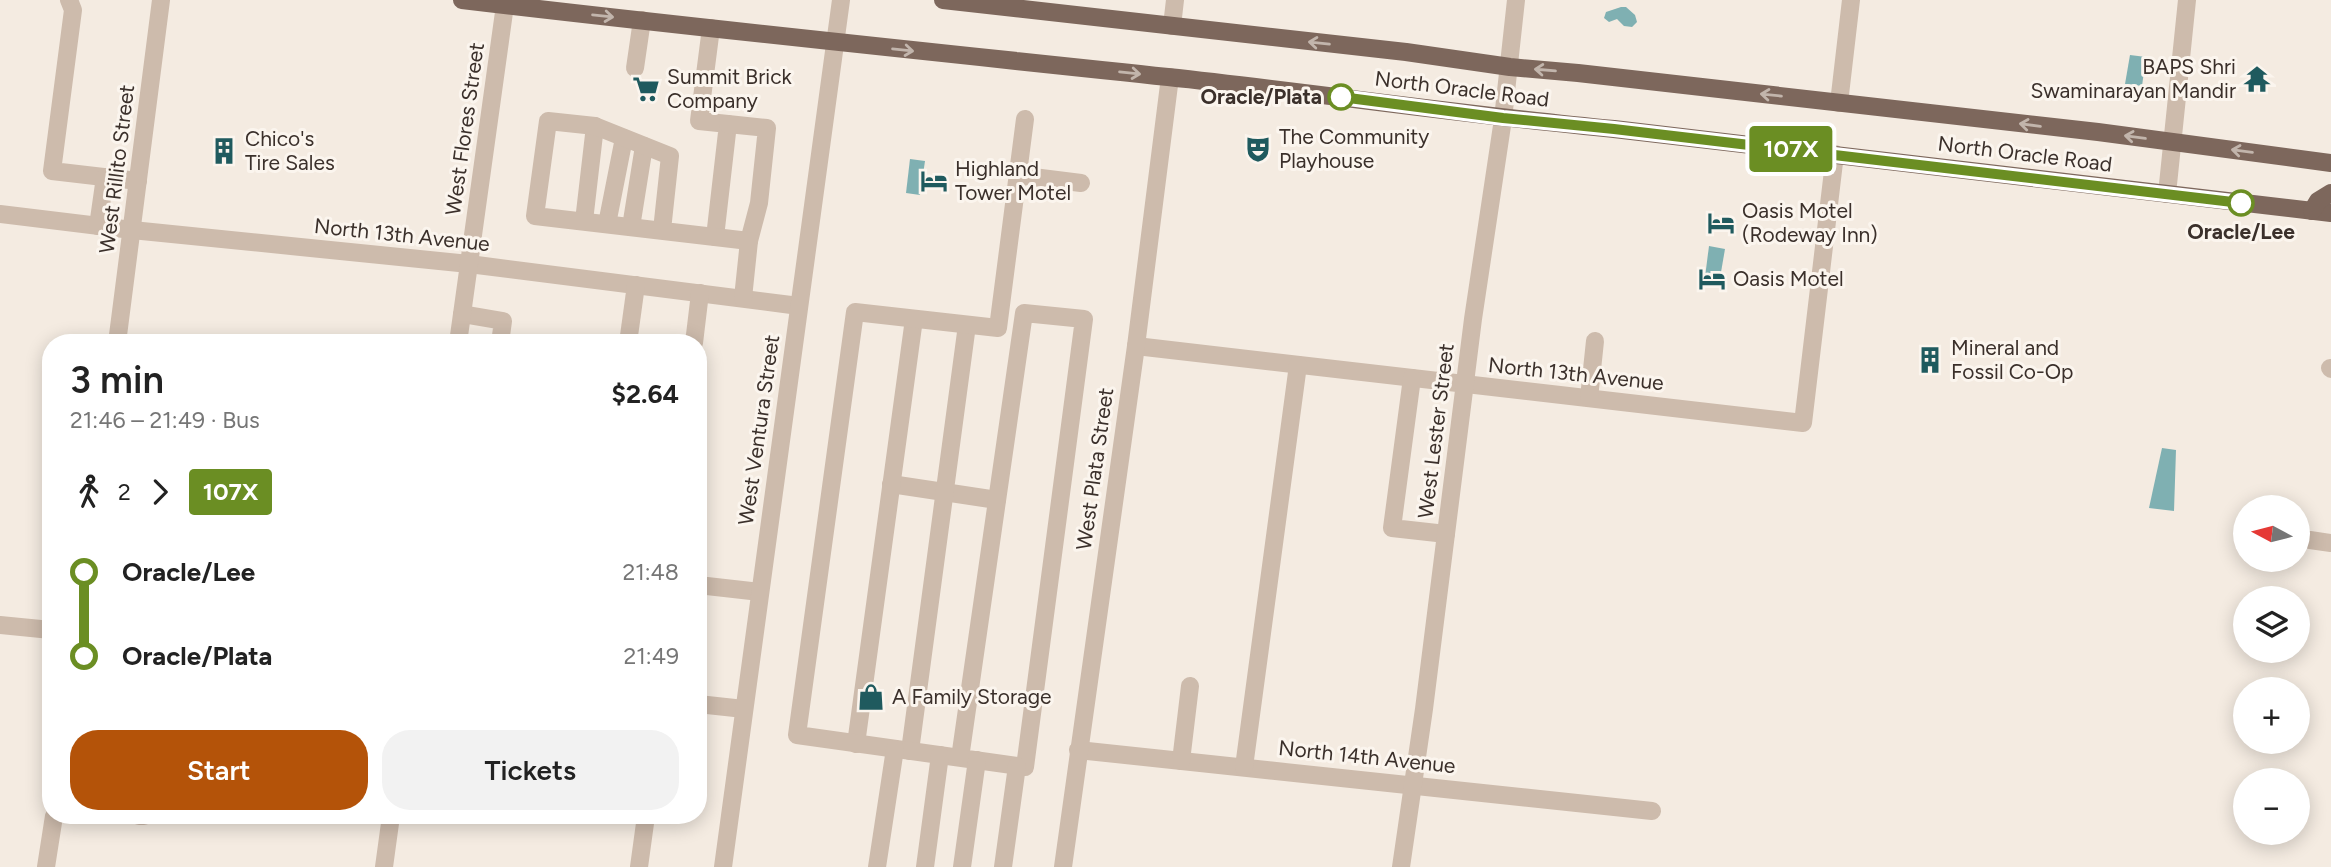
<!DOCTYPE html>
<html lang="en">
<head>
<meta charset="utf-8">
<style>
  body { margin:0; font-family:Figtree,sans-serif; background:#f2f2f2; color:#222; height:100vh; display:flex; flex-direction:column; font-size:26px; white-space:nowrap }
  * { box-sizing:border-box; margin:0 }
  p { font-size:23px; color:#767676 }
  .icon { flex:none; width:38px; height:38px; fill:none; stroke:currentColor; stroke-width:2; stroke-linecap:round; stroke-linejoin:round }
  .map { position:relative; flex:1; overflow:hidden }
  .side { position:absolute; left:42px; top:334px; width:665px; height:490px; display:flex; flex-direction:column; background:#fff; border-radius:28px; box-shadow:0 4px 18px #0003 }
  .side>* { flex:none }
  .badge { padding:0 14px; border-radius:5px; font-size:24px; line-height:46px }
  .needle { width:46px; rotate:277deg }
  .buttons { position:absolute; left:2233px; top:495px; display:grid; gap:14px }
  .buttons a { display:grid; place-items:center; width:77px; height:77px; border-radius:50%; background:#fff; box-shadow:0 4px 18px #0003; font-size:35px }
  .map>.badge { position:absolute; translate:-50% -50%; box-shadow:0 0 0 4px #fff }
  .legs { display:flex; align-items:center; gap:10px; height:77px; padding:0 28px; font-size:23px }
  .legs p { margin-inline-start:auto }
  .summary { display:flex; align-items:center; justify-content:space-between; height:119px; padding:0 28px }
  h1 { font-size:38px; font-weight:600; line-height:52px }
  .cta { display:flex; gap:14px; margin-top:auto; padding:14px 28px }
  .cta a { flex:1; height:80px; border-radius:28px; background:#b45309; color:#fff; font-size:28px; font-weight:600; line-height:80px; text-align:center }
  .cta a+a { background:#f2f2f2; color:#222 }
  ul { padding:0 28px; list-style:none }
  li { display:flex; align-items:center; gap:24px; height:84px; font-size:26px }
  li i { display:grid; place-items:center; width:10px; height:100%; margin:0 9px; background:currentColor }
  li i::after { content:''; width:18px; height:18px; margin:-9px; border:5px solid; border-radius:50%; background:#fff }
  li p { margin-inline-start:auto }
  li:first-child i { background:linear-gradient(#0000 50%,currentColor 0) }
  li:last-child i { background:linear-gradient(currentColor 50%,#0000 0) }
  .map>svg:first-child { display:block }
  .water { fill:#7fb0b2 }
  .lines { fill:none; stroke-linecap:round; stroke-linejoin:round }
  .minor { stroke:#cdbbac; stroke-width:18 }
  .major { stroke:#7d675c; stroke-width:18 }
  .oneway { stroke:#c2b5ac }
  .line-1-casing { stroke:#fff; stroke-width:16 }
  .line-1 { stroke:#6b8e23; stroke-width:10 }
  .stop-1-dot { fill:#fff; stroke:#6b8e23; stroke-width:3.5 }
  .labels { text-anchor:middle; stroke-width:6; stroke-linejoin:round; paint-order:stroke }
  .poi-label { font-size:21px; fill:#3b302b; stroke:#fbf5ee; text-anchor:start }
  .street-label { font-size:21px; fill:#3b302b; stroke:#fbf5ee }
  .stop-label { font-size:21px; font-weight:bold; fill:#3b302b; stroke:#fbf5ee; text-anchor:end }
</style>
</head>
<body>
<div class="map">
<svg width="2331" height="867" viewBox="0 0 2331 867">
  <rect width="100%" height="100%" fill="#f4ebe1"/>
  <!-- water -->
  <g class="water">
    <polygon points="1621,7 1626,7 1635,15 1637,22 1632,27 1624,26 1617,19 1609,22 1604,18 1606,12"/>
    <polygon points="2130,55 2146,57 2142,86 2125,84"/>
    <polygon points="910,159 925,161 920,195 906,193"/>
    <polygon points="1709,246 1725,249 1720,278 1705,277"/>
    <polygon points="2162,448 2176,450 2174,511 2149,508"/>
  </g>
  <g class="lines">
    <!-- minor -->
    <g class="minor">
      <polyline points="69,0 73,10 52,171 138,181"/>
      <polyline points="1172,26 1175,0"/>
      <polyline points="711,28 699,121 728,124 715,237"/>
      <polyline points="635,68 642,20"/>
      <polyline points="1839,103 1851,0"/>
      <polyline points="728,124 767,128 759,203 749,241"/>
      <polyline points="1017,175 1081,183"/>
      <polyline points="2167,194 2187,0"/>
      <polyline points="0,214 132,230 469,264 799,306"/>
      <polyline points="584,221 595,126"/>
      <polyline points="607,224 624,138"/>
      <polyline points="98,226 105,177"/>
      <polyline points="631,227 644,146"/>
      <polyline points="662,230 670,156 595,126 548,121 535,216 749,241 743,298"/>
      <polyline points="462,314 503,321 500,343"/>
      <polyline points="117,343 161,0"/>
      <polyline points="458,343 505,5"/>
      <polyline points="628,343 636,285"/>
      <polyline points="694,343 700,293"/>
      <polyline points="1136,346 1803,423 1835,154"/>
      <polyline points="2330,368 2331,369"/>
      <polyline points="1412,378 1392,528 1446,534"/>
      <polyline points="1589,398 1595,341"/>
      <polyline points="891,484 997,500"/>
      <polyline points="2310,540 2331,543"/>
      <polyline points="698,585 760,592"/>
      <polyline points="0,625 51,630"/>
      <polyline points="698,704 744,709"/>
      <polyline points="856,744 914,319"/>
      <polyline points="1078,750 1652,811"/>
      <polyline points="910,751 967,325"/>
      <polyline points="960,758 1024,313 1084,319 1025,767 797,735 855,312 998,328 1025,119"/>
      <polyline points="1181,761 1190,686"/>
      <polyline points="1244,767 1298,365"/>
      <polyline points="139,816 144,816"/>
      <polyline points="46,867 54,816"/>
      <polyline points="384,867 391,816"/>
      <polyline points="639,867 646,816"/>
      <polyline points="723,867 841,0"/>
      <polyline points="877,867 895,749"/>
      <polyline points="925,867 940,755"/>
      <polyline points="962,867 977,760"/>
      <polyline points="1003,867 1017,766"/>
      <polyline points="1063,867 1136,346 1170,77"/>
      <polyline points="1401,867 1424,709 1473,319 1503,119 1516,0"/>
    </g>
    <!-- major -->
    <g class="major">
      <path d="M462 0C697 28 933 52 1168 77 1317 93 1465 115 1614 129L2331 213"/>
      <polyline points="943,0 1406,52 1510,67 1578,73 2098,132 2331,163"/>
      <polyline points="2312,211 2318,201 2331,193"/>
    </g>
  </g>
  <!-- one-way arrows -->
  <defs><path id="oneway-shaft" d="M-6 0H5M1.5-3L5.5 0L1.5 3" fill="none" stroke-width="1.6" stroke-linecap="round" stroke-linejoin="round" transform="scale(1.75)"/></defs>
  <g class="oneway">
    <use href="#oneway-shaft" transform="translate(603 16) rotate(6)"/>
    <use href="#oneway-shaft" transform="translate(1319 43) rotate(-174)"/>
    <use href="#oneway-shaft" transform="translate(903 50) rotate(6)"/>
    <use href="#oneway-shaft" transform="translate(1545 70) rotate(-175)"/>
    <use href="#oneway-shaft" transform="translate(1130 73) rotate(6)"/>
    <use href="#oneway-shaft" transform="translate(1771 95) rotate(-174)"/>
    <use href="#oneway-shaft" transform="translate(2030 125) rotate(-173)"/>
    <use href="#oneway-shaft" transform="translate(2135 137) rotate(-172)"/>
    <use href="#oneway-shaft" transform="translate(2242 151) rotate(-173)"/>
  </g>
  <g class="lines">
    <defs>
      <polyline id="line-1" points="1341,97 1503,118 1614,129 2241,203"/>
    </defs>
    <!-- line-1 casing -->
    <use href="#line-1" class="line-1-casing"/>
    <!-- line-1 -->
    <use href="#line-1" class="line-1"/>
  </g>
  <!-- icons -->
  <defs>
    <symbol id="temple-bare" viewBox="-9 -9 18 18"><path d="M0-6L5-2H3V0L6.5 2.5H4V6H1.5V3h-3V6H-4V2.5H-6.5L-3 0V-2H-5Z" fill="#1f5a5e" stroke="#fbf5ee" stroke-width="2.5" paint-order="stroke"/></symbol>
    <symbol id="supermarket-bare" viewBox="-9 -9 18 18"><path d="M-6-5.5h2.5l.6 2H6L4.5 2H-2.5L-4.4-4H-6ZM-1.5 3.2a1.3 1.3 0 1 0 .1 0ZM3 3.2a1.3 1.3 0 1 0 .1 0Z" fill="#1f5a5e" stroke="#fbf5ee" stroke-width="2.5" paint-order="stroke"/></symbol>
    <symbol id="theatre-bare" viewBox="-9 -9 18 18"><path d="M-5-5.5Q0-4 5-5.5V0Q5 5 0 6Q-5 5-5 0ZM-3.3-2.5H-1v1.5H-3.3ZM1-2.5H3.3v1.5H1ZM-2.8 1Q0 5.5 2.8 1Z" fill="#1f5a5e" stroke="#fbf5ee" stroke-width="2.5" paint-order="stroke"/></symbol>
    <symbol id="building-bare" viewBox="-9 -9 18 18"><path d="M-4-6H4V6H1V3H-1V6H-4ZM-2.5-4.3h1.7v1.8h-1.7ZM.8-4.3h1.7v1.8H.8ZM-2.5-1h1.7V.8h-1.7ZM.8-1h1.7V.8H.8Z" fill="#1f5a5e" stroke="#fbf5ee" stroke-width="2.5" paint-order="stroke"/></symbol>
    <symbol id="hotel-bare" viewBox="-9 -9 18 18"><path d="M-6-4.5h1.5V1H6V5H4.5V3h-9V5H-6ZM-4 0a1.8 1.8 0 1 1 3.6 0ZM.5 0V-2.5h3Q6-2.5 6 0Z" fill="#1f5a5e" stroke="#fbf5ee" stroke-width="2.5" paint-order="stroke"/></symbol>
    <symbol id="shop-bare" viewBox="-9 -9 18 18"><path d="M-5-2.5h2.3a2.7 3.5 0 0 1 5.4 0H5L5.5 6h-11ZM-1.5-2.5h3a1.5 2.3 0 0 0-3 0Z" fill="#1f5a5e" stroke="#fbf5ee" stroke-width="2.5" paint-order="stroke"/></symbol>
  </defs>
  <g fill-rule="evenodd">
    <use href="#temple-bare" x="2238" y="60" width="38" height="38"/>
    <use href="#supermarket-bare" x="627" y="70" width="38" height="38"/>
    <use href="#theatre-bare" x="1239" y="130" width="38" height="38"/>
    <use href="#building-bare" x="205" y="132" width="38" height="38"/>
    <use href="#hotel-bare" x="915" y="162" width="38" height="38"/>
    <use href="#hotel-bare" x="1702" y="204" width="38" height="38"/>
    <use href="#hotel-bare" x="1693" y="260" width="38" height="38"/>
    <use href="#building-bare" x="1911" y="341" width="38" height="38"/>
    <use href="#shop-bare" x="852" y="678" width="38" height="38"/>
  </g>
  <!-- markers -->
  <g class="stop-1-dot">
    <circle cx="1341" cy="97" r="12"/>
    <circle cx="2241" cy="203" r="12"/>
  </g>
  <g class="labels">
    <!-- poi labels -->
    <g class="poi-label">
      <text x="2236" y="74" text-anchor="end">BAPS Shri<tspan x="2236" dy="24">Swaminarayan Mandir</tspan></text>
      <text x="667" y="84">Summit Brick<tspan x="667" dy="24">Company</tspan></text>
      <text x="1279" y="144">The Community<tspan x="1279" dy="24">Playhouse</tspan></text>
      <text x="245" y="146">Chico's<tspan x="245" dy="24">Tire Sales</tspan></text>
      <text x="955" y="176">Highland<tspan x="955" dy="24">Tower Motel</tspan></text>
      <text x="1742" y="218">Oasis Motel<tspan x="1742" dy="24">(Rodeway Inn)</tspan></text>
      <text x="1733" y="286">Oasis Motel</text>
      <text x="1951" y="355">Mineral and<tspan x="1951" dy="24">Fossil Co-Op</tspan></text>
      <text x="892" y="704">A Family Storage</text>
    </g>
    <!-- street labels -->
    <g class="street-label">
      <text transform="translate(1462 89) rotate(7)" y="7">North Oracle Road</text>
      <text transform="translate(465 129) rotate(-82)" y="7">West Flores Street</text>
      <text transform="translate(2025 154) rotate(7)" y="7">North Oracle Road</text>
      <text transform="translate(117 169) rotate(-83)" y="7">West Rillito Street</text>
      <text transform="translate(402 235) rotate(6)" y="7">North 13th Avenue</text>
      <text transform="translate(1576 374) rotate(6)" y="7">North 13th Avenue</text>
      <text transform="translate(759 430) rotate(-82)" y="7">West Ventura Street</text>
      <text transform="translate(1436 431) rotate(-83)" y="7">West Lester Street</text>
      <text transform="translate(1095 469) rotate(-82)" y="7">West Plata Street</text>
      <text transform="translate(1367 757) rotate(6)" y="7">North 14th Avenue</text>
    </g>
    <!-- stop labels -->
    <g class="stop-label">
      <text x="1322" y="104">Oracle/Plata</text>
      <text x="2241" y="239" text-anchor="middle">Oracle/Lee</text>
    </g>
  </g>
</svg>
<div class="buttons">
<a><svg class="needle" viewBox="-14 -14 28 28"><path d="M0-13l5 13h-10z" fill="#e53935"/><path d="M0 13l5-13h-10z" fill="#767676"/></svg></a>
<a><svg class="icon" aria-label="layers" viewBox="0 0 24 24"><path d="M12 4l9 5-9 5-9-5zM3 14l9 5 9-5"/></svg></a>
<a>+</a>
<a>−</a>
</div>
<b class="badge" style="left:1791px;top:149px;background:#6b8e23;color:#fff">107X</b>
<section class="side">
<div class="summary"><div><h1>3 min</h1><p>21:46 – 21:49 · Bus</p></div><b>$2.64</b></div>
<div class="legs"><svg class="icon" aria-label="walk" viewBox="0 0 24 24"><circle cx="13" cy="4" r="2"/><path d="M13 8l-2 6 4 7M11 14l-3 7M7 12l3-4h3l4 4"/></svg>2<svg class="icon" aria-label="forward" viewBox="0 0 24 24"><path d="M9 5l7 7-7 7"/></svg><b class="badge" style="background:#6b8e23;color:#fff">107X</b></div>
<ul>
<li><i style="color:#6b8e23"></i><b>Oracle/Lee</b><p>21:48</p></li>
<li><i style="color:#6b8e23"></i><b>Oracle/Plata</b><p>21:49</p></li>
</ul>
<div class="cta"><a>Start</a><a>Tickets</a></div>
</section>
</div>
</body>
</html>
